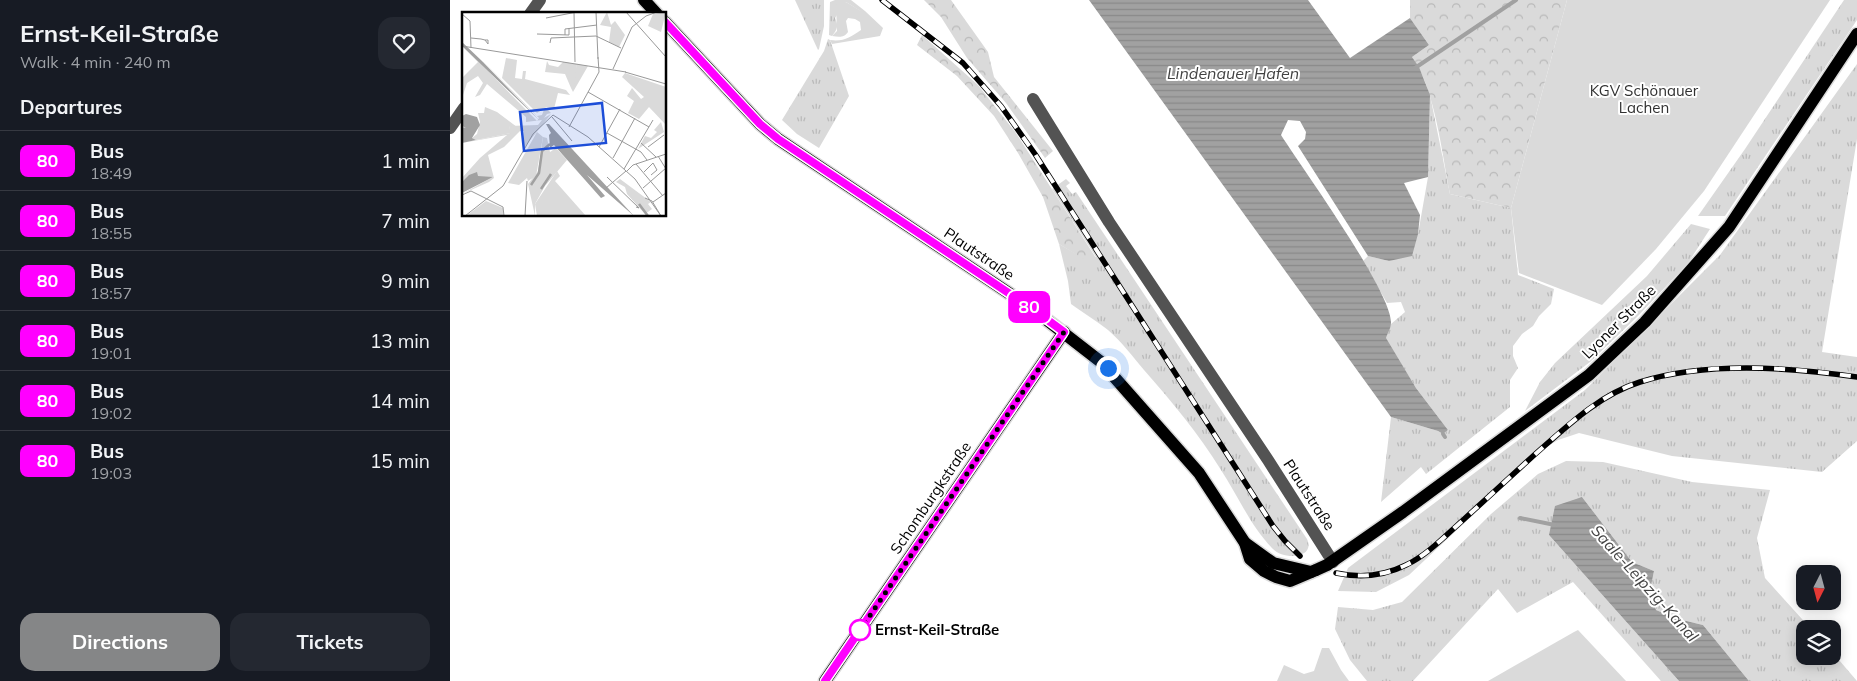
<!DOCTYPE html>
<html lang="en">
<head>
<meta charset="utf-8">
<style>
  body { margin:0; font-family:Mulish,sans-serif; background:#242831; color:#f1f3f6; height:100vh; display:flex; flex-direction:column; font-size:19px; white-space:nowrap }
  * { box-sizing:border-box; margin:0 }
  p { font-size:16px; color:#9ea1a6 }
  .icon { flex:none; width:28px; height:28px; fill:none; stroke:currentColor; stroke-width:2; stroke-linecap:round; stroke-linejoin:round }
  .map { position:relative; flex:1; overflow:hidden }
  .panel { display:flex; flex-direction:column; background:#171b24; width:450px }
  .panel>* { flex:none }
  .badge { padding:0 10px; border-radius:8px; font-size:18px; line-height:32px }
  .needle { width:32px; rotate:186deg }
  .buttons { position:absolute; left:1346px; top:565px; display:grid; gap:10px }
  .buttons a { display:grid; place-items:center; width:45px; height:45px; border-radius:10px; background:#171b24; box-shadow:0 2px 12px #0003; font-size:25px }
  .you { position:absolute; width:25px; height:25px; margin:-12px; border:4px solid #fff; border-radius:50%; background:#1a73e8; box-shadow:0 0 0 8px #1a73e833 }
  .map>.badge { position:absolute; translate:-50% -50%; box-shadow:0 0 0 2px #fff }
  h2 { padding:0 20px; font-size:19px; line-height:45px }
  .round { display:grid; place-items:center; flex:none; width:52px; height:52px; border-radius:15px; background:#242831 }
  .headline { display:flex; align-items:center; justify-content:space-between; height:85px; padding:0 20px }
  h1 { font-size:24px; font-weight:700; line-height:38px }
  .action { display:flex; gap:10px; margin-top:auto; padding:10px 20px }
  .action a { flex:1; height:58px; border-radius:15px; background:#858687; color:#fff; font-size:20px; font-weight:700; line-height:58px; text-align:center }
  .action a+a { background:#242831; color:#f1f3f6 }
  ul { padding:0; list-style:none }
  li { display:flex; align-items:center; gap:15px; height:60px; padding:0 20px; border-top:1px solid #363941 }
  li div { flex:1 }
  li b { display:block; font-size:19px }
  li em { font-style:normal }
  li .badge { min-width:55px; font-weight:700; text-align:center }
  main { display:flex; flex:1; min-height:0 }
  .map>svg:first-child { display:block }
  .grass { fill:url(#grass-tufts) }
  .forest { fill:url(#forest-crowns) }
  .garden { fill:#dadada }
  .water { fill:url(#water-rules) }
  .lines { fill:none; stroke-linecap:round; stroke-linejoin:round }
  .stream { stroke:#a1a1a1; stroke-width:4 }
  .major-casing { stroke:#dbdbdb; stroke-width:15 }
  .minor { stroke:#535353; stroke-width:12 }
  .major { stroke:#000; stroke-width:12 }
  .rail-casing { stroke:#000; stroke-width:5.5 }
  .rail { stroke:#fff; stroke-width:4; stroke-dasharray:11; stroke-linecap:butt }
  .major-bridge-casing { stroke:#dbdbdb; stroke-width:15; stroke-linecap:butt }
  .major-bridge { stroke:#000; stroke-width:12 }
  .line-casing { stroke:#fff; stroke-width:11 }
  .line { stroke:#f0f; stroke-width:8 }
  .walk { stroke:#000; stroke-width:5; stroke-dasharray:0 9 }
  .stop-dot { fill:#fff; stroke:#f0f; stroke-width:2.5 }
  .labels { text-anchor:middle; stroke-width:4; stroke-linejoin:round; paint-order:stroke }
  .park-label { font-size:15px; fill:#313131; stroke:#fff }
  .street-label { font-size:15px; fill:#000; stroke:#fff }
  .stop-label { font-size:15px; font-weight:bold; fill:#000; stroke:#fff; text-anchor:start }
  .water-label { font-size:16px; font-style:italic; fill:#424242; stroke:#fff }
  .inset-river { fill:none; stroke:#a1a1a1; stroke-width:2.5 }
  .inset-road { fill:none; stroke:#999; stroke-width:1 }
  .view { fill:#1d4ed8; fill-opacity:0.15; stroke:#1d4ed8; stroke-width:2.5 }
  .inset-edge { fill:none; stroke:#000; stroke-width:2.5 }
</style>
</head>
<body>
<main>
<section class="panel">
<div class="headline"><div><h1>Ernst-Keil-Straße</h1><p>Walk · 4 min · 240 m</p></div><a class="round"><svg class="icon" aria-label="heart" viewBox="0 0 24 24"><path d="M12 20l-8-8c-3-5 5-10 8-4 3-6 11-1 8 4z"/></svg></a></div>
<h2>Departures</h2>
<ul>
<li><span class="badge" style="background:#f0f;color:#fff">80</span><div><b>Bus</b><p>18:49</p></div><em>1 min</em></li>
<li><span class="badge" style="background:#f0f;color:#fff">80</span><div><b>Bus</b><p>18:55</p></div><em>7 min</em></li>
<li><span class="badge" style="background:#f0f;color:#fff">80</span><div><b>Bus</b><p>18:57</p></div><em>9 min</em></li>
<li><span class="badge" style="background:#f0f;color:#fff">80</span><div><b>Bus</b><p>19:01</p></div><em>13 min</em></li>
<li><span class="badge" style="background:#f0f;color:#fff">80</span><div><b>Bus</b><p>19:02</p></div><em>14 min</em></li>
<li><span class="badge" style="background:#f0f;color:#fff">80</span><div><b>Bus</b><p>19:03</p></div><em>15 min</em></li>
</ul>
<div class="action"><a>Directions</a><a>Tickets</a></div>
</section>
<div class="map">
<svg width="1407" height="681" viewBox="0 0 1407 681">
  <defs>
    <pattern id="grass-tufts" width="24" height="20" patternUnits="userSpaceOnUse" patternTransform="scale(1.25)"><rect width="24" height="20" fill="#dadada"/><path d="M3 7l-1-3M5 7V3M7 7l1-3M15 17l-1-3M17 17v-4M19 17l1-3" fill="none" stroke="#b9b9b9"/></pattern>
    <pattern id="forest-crowns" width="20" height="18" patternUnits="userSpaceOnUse" patternTransform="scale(1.25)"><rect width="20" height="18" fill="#dadada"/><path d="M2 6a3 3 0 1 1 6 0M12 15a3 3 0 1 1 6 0" fill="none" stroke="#b9b9b9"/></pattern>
    <pattern id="water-rules" width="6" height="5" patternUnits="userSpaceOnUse" patternTransform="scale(1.25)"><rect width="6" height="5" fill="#a1a1a1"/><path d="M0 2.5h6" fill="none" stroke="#898989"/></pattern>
  </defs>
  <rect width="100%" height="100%" fill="#fff"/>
  <!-- grass -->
  <g class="grass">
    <polygon points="345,0 374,0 374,26 369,49 368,50"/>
    <path d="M385 0H401L415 11 412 12 396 2 385 18C389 26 387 30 382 36L379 35 380 2Z"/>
    <polygon points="1394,0 1407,0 1407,20 1275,216 1248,216 1295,149"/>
    <polygon points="378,39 380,40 399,96 369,148 347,134 332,120 374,51"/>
    <polygon points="1407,64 1407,139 1372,352 1407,357 1407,441 1372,472 1222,456 1129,433 1108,440 1093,449 959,575 926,592 888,591 898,568 1135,390 1270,255"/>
    <polygon points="980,95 1000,194 1061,208 1068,275 1104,289 1101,304 1089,316 1083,326 1072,334 1063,346 1063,356 1068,368 1060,380 1060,407 976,474 971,467 931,502 941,417 988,431 993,434 998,430 966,388 935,338 941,324 955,312 951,302 937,303 913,261 918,256 939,261 968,234 978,177"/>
    <path d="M616 179 620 183 616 186 622 194 626 192 857 539C866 559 833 560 823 549 801 527 788 496 771 470 749 434 722 402 694 370 683 357 672 342 658 330 647 321 633 313 621 304L618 281 609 244 635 259 646 257 602 189Z"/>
    <polygon points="1241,224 1260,229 1238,263 1188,316 1140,362 1075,411 1090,382 1105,363 1197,276"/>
    <polygon points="1116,461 1153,462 1242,482 1320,490 1307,538 1315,578 1361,629 1355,629 1355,656 1382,656 1383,653 1407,681 1299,681 1253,625 1228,619 1206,610 1200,591 1204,571 1182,562 1132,497 1099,535 1229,681 1211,681 1123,582 1067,613 1048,589 963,681 917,681 900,660 885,629 888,607 923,610 952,602 1041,514 1088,474"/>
  </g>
  <!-- forest -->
  <g class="forest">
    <polygon points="474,0 501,0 538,52 544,77 603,151 595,158 556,103 517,58 491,17"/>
    <path d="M960 0H1117L1061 208 1000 194C992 154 985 88 962 57L979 45 960 18Z"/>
    <polygon points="472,35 528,85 566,133 646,258 635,260 609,244 593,197 568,153 544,116 507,76 467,45"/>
  </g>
  <!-- garden -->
  <g class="garden">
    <polygon points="1117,0 1380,0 1254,191 1206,249 1152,305 1069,273 1061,208"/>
    <path d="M396 2 411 11H415L433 28 430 36 382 44 380 40C394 42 400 37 411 30L410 22 405 19 398 18 396 21 398 32C394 38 389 37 382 36L387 31 386 5Z"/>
    <polygon points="1128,630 1176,681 1038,681 1124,632"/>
    <polygon points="872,648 879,648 891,670 899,681 827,681 834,665 854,674 864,671"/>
  </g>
  <!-- water -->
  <g class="water">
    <path d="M639 0H858L900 58 960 18 979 45 962 57 969 67 980 95 978 177 954 183 970 215 968 234 962 256 939 261 918 256 848 146 855 139 856 132 850 121 838 120 831 135C852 168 942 292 941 323 941 328 937 334 936 338L966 388 998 430 993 434 988 431 941 417Z"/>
    <polygon points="1132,497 1182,562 1204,571 1200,591 1206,610 1228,619 1253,625 1299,681 1229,681 1099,535 1105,506"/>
  </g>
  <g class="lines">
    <!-- stream -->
    <g class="stream">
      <polyline points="965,68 1066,0"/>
      <polyline points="993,434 995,437"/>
      <polyline points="1070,518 1105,525"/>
    </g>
    <defs>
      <g id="major">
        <polyline points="194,0 207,14"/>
        <polyline points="215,22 310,124 328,139 584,310 651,362 749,473 795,543 800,559 814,571 826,577 840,581 866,570"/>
        <polyline points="795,543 823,563 861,572"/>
        <polyline points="877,565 953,512 1139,375 1195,322 1279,227 1407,34"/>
        <polyline points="375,681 614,332"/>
      </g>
    </defs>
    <!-- major casing -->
    <use href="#major" class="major-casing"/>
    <!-- minor -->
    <g class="minor">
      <polyline points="80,14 90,0"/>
      <polyline points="583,99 659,222 818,460 883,562"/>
      <polyline points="0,128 14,108"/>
    </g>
    <!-- major -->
    <use href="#major" class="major"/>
    <defs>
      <g id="rail">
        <polyline points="432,0 513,63 551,106 585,154 823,526 835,541 850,556"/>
        <path d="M886 573C910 578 934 576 956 565 977 555 994 537 1012 521 1035 500 1059 478 1082 457 1114 429 1148 395 1190 382 1257 361 1339 367 1407 377"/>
      </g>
    </defs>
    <!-- rail casing -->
    <use href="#rail" class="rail-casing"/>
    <!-- rail -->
    <use href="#rail" class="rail"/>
    <defs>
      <polyline id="major-bridge" points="866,570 877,565"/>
    </defs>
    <!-- major-bridge casing -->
    <use href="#major-bridge" class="major-bridge-casing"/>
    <!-- major-bridge -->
    <use href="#major-bridge" class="major-bridge"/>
  </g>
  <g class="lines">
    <defs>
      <polyline id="line" points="215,22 310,124 328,139 584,310 614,332 375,681"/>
    </defs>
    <!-- line casing -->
    <use href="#line" class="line-casing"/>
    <!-- line -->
    <use href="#line" class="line"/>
    <!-- walk -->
    <polyline class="walk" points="410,630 614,332 634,347 658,368"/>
  </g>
  <!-- markers -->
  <circle class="stop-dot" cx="410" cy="630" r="10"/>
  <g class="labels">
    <!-- park labels -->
    <g class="park-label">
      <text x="1194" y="96">KGV Schönauer<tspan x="1194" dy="17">Lachen</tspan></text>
    </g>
    <!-- street labels -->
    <g class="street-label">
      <text transform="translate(529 254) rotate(34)" y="5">Plautstraße</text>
      <text transform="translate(1169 322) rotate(-45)" y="5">Lyoner Straße</text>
      <text transform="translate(859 495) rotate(57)" y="5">Plautstraße</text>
      <text transform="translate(481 498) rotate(-56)" y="5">Schomburgkstraße</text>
    </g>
    <!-- stop labels -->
    <g class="stop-label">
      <text x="425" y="635">Ernst-Keil-Straße</text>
    </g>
    <!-- water labels -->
    <g class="water-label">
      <text x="783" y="79">Lindenauer Hafen</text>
      <text transform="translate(1195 583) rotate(48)" y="6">Saale-Leipzig-Kanal</text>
    </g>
  </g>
  <!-- overview -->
  <g transform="translate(12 12)">
    <rect width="204" height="204" fill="#fff"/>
    <path d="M0 34 19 52 75 109 77 106 63 93 19 47 75 104 80 103 83 95 89 101 85 102 82 106 89 102 61 137 62 119H58L42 135 26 143 32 166 27 170 0 182 31 165H16L0 171V166L18 146 45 123 0 131 48 121 47 114 76 113 80 108 64 110V105L25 72 18 83 13 85 21 71 16 64 5 71 0 86V66L16 50ZM115 52 126 54 111 80 109 76ZM95 159 98 164 93 169 124 204H75L73 192ZM24 189 41 196V204H4Z" fill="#dadada"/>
    <path d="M23 95 35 100 55 115 47 114 49 121 14 128 10 126 15 122 18 110 16 101H22ZM199 110 202 120 176 137 183 124 189 126 195 120 192 118ZM81 125 85 126 88 140 94 136 105 148 83 174 73 192V204L66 172 76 159ZM158 167 189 190 186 192 190 197 183 202 165 182 163 175 154 170Z" fill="#dadada"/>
    <path d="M204 0 199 20 186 14 191 2Z" fill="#dadada"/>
    <path d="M145 0 149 13 153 9 163 23 157 35 147 30 149 15 138 13ZM44 46 55 48 53 66 60 67 61 59H64L63 67 104 78 108 83 96 81 92 97 84 95 75 101 40 66ZM85 49 87 53 96 55 101 50 115 52 112 74 109 76 103 62 83 60ZM163 61 204 75V113L187 95 177 107 166 101 172 89 165 84 170 76 179 87 182 85 160 65ZM75 120 81 125 74 164 66 169 65 166 57 173 46 171Z" fill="#dadada"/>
    <path d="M0 30 21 50 77 108 0 34ZM4 102 15 105 18 113 10 126 14 128 0 131V115L4 116 0 114V104ZM84 112H87L172 204 125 163 143 184 139 186 92 133 88 136 87 123 89 121ZM15 160 16 164 31 165 0 181 1 169 7 163Z" fill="#a1a1a1"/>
    <path class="inset-river" d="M69 173 77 161 80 139 88 132M79 177 89 162M177 192 186 204"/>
    <path class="inset-road" d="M112 0 113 50M134 0 136 47M164 0 204 45M0 2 8 9 9 36M84 6 115 0M75 22 107 23V16M103 23V17L135 13M9 26 19 27 23 28H26V32L23 28M88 31 89 26 134 24 159 36M0 34 164 60M151 57 170 15 184 4 195 0M163 60 204 72M126 80 187 115M91 103 126 125 173 167 199 204M90 105 110 129M107 115 137 60 136 45M145 121 179 140 185 148M179 131 194 145M137 135 158 97M186 135 202 123M196 144 204 157M151 146 173 106M174 152 201 184M162 157 191 108M165 159 171 153 204 142M182 160 191 151 195 158 189 163M145 165 177 196 174 195M144 176 164 159M181 176 204 156M0 183 9 179 41 195 42 204M183 186 190 189 199 204M191 190 204 181M3 204 41 174 71 122 91 103M63 204 65 169"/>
    <path class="view" d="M140 91 144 131 62 139 58 100Z"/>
    <rect width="204" height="204" class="inset-edge"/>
  </g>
</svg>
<div class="buttons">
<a><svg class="needle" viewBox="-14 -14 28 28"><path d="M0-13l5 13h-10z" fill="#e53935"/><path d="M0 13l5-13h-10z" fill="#9ea1a6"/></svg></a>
<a><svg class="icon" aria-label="layers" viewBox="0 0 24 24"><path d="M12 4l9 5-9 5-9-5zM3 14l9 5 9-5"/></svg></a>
</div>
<div class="you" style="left:658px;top:368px"></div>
<b class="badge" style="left:579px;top:307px;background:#f0f;color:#fff">80</b>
</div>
</main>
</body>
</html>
